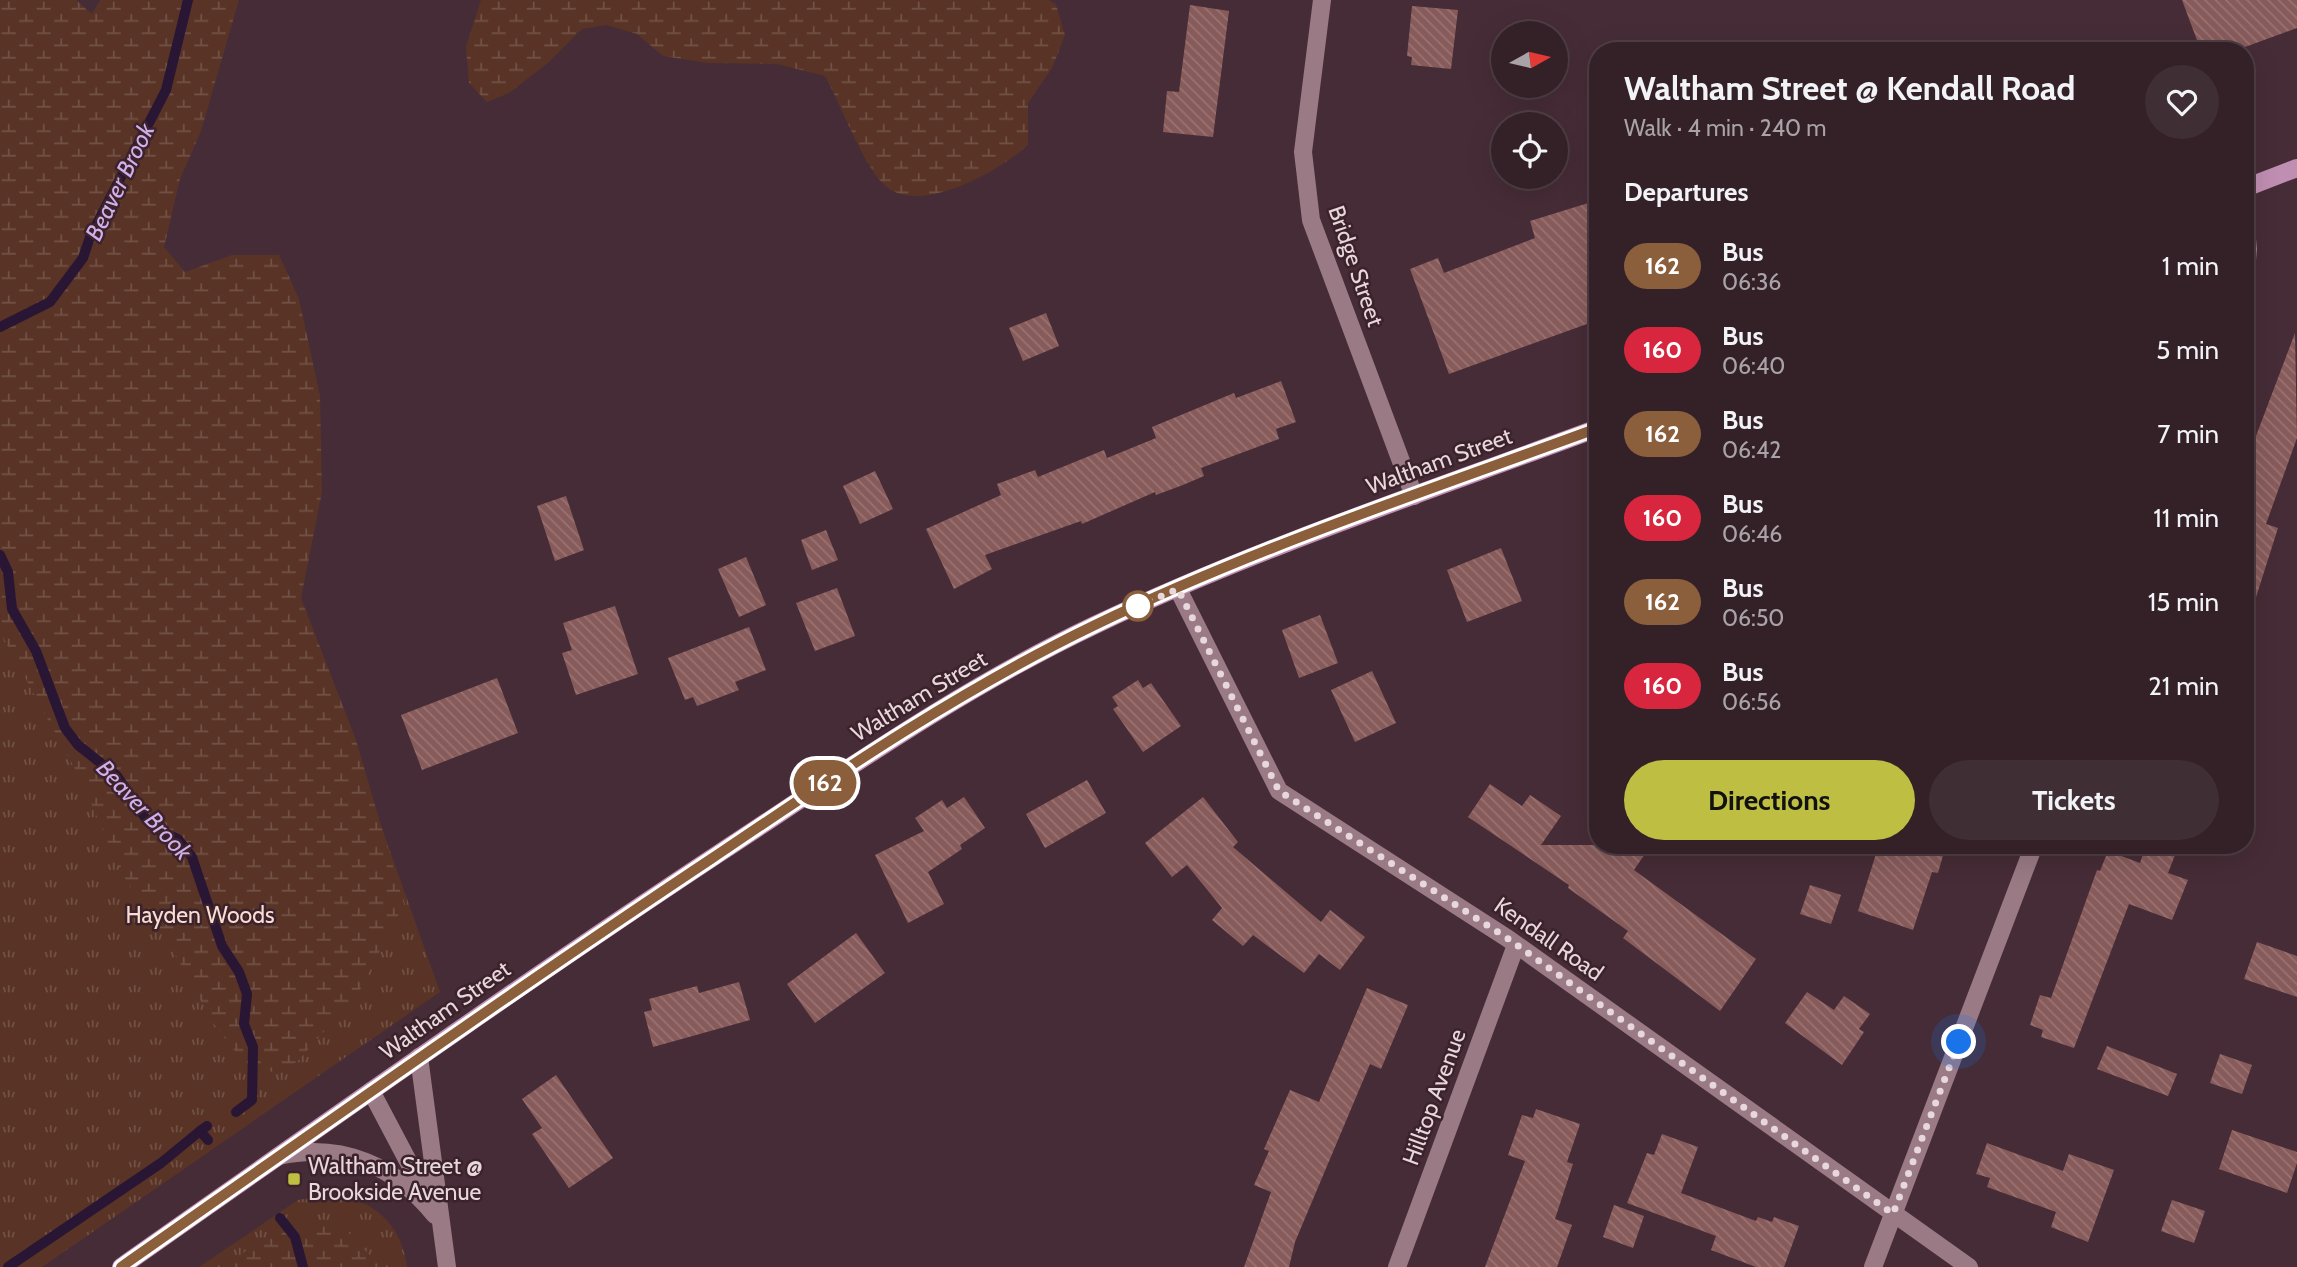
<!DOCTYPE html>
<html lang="en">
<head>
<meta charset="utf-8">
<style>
  body { margin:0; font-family:Cabin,sans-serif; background:#3f2e34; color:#f1f3f6; height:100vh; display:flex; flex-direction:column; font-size:26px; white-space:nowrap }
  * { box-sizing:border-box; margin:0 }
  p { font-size:23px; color:#a9a3a8 }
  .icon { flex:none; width:38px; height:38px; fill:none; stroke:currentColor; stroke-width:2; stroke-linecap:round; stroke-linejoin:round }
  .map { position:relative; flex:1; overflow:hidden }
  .details { position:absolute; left:1589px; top:42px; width:665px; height:812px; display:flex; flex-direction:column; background:#342128; border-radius:28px; box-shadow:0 7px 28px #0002,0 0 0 2px #4e3e45 }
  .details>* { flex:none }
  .badge { padding:0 14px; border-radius:23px; font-size:24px; line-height:46px }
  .needle { width:46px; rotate:82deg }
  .buttons { position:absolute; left:1491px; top:21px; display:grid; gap:14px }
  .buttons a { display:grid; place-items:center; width:77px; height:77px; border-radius:50%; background:#342128; box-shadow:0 7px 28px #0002,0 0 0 2px #4e3e45; font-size:35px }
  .you { position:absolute; width:35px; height:35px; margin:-18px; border:5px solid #fff; border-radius:50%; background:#1a73e8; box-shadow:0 0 0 10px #1a73e833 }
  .map>.badge { position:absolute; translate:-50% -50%; box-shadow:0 0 0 4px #fff }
  h2 { padding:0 35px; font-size:26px; line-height:63px }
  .round { display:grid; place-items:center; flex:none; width:74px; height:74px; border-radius:37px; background:#3f2e34 }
  .headline { display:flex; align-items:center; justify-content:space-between; height:119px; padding:0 35px }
  h1 { font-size:33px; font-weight:700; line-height:52px }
  .action { display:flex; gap:14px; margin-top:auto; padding:14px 35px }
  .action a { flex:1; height:80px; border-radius:42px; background:#bebf42; color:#111; font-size:28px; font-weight:700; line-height:80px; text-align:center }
  .action a+a { background:#3f2e34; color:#f1f3f6 }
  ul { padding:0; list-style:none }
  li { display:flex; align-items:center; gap:21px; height:84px; padding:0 35px }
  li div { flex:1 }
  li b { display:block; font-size:26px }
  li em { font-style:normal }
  li .badge { min-width:77px; font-weight:700; text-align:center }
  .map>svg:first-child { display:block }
  .grass { fill:url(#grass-tufts) }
  .wetland { fill:url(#wetland-marsh) }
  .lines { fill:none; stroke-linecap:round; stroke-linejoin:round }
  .stream { stroke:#281634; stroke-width:10 }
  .building { fill:url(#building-back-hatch) }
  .street { stroke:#997a85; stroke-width:18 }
  .primary { stroke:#c08eb2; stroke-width:18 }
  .line-casing { stroke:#fff; stroke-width:16 }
  .line { stroke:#8b5e3c; stroke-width:10 }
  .walk { stroke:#e8d7dd; stroke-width:7; stroke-dasharray:0 12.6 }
  .stop-dot { fill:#fff; stroke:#8b5e3c; stroke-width:3.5 }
  .poi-dot { fill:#bebf42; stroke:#3b222b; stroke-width:2.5 }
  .labels { text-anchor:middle; stroke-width:5; stroke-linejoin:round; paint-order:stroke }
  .street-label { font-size:23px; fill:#e8d7dd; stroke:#3b222b }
  .park-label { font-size:23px; fill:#faddd2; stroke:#3b222b }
  .poi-label { font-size:23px; fill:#e8d7dd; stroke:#3b222b; text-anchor:start }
  .water-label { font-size:24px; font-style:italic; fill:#d0afeb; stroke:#3b222b }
</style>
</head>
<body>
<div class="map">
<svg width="2297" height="1267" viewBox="0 0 2297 1267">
  <defs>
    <pattern id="grass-tufts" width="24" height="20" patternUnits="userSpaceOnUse" patternTransform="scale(1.75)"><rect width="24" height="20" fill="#593426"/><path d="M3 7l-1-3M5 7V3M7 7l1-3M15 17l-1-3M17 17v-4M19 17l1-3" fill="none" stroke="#715145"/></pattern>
    <pattern id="wetland-marsh" width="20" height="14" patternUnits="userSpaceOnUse" patternTransform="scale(1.75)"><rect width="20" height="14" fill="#593426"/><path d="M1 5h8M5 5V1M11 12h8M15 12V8" fill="none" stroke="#715145"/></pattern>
    <pattern id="building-back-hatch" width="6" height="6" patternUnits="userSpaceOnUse" patternTransform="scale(1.75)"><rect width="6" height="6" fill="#885b5b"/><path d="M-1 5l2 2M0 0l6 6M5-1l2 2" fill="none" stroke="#997272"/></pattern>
  </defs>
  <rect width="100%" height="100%" fill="#462c36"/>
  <!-- grass -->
  <g class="grass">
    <polygon points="0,395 318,648 440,992 42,1267 0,1267"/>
    <path d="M327 1195C371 1197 401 1222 407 1267H199L298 1200Z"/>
  </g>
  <!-- wetland -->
  <g class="wetland">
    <polygon points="0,0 76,0 92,14 100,0 239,0 201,131 180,179 164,247 185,272 232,255 279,255 299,299 320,396 322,492 301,598 356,740 404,904 359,992 297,1062 274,1072 248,1068 213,1023 175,954 121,872 80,778 0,632"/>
    <path d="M481 0H1049L1056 5 1065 35 1052 68 1028 103V145C1000 170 924 214 888 188 864 170 841 104 825 76L777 64 709 63 663 56 637 34 606 25 582 29 549 62 509 93 487 102 469 83 466 47Z"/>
    <polygon points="301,1223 344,1228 381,1267 226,1267 244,1252"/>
  </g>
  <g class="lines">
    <!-- stream -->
    <g class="stream">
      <polyline points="0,327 50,302 83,258 90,237 166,90 188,0"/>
      <polyline points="0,555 8,572 12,609 36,651 65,728 78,745 117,776 146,819 160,831 178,839 192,857 222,946 239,972 247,994 244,1024 253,1047 252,1100 236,1112"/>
      <polyline points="207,1126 200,1131 208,1140"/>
      <polyline points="280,1218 295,1237 303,1267"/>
      <polyline points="8,1267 161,1163 200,1131"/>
    </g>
  </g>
  <!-- building -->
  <g class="building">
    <polygon points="2182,0 2297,0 2297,28 2234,51 2201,51"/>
    <polygon points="1190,5 1229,11 1213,137 1163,132 1167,91 1179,92"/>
    <polygon points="1412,6 1458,10 1451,69 1411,65 1412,57 1407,56"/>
    <polygon points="1598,200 1598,320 1449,374 1410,269 1438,258 1444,273 1535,238 1530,221"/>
    <polygon points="1046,313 1059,346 1023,361 1009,328"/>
    <polygon points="2295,333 2297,438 2266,524 2278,528 2251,613 2245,612 2245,465"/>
    <polygon points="1281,381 1296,422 1276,429 1279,439 1201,468 1204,476 1183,485 1156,495 1155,492 1082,524 1081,521 985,555 992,569 954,589 926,529 1001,495 997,484 1035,470 1038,477 1104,450 1107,458 1156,438 1152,427 1234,393 1236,398"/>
    <polygon points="875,471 893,509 860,524 843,486"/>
    <polygon points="566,496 584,550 555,561 537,506"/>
    <polygon points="826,530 838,560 812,570 801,540"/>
    <polygon points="1501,548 1522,601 1467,622 1447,570"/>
    <polygon points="746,557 766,605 739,617 718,569"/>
    <polygon points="837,588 855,636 815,651 796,603"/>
    <polygon points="615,606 638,674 576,695 562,653 572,650 563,623"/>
    <polygon points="1320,615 1338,663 1299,678 1282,630"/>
    <polygon points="749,627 766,670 735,682 739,690 697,706 693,697 685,700 668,658"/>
    <polygon points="1372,671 1396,723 1355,742 1331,690"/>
    <polygon points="497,678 518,733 422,770 401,715"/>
    <polygon points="1138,680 1143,688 1151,683 1181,726 1143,752 1113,709 1118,706 1112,697"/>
    <polygon points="1087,780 1106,813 1045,848 1026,814"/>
    <polygon points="1490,784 1522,806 1530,795 1561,816 1541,845 1651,845 1634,870 1756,959 1720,1011 1623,938 1628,931 1568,888 1569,885 1468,817"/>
    <polygon points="964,797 985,828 960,845 962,849 928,872 944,904 908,923 875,855 924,831 915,818 942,800 947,808"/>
    <polygon points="1203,797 1238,842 1233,847 1321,922 1330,910 1365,937 1340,970 1319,954 1304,973 1253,935 1243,946 1212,920 1222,908 1187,865 1172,877 1145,843"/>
    <polygon points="1868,845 1946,845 1938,873 1932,872 1913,930 1858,911 1876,854 1867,851"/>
    <polygon points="2146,845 2179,845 2168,873 2188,880 2172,920 2129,904 2074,1048 2041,1037 2043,1030 2030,1025 2040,995 2051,998 2097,870 2100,871 2108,851 2140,863"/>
    <polygon points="1810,885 1841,895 1831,924 1800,914"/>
    <polygon points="856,933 885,973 815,1023 787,984"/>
    <polygon points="2257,942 2297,956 2297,997 2244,979"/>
    <polygon points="739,982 750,1020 653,1047 644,1012 652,1010 649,999 697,986 699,993"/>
    <polygon points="1367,988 1408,1005 1381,1069 1370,1064 1295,1242 1289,1267 1244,1267 1271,1192 1254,1185 1269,1151 1264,1149 1290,1090 1319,1102"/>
    <polygon points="1807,992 1834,1010 1844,996 1870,1014 1859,1029 1864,1032 1842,1065 1785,1023"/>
    <polygon points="2107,1046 2177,1074 2168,1096 2097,1069"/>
    <polygon points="2220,1054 2252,1065 2242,1094 2210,1083"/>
    <polygon points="556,1075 613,1158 569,1188 532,1134 542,1128 522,1099"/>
    <polygon points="1536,1109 1580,1124 1567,1162 1573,1164 1555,1219 1572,1225 1557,1267 1485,1267 1525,1161 1508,1155 1522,1115 1533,1118"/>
    <polygon points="2232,1130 2297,1152 2297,1163 2287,1193 2219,1169"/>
    <polygon points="1662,1134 1698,1147 1681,1193 1756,1221 1758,1217 1772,1222 1774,1217 1799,1226 1784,1267 1756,1267 1711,1250 1716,1236 1627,1203 1647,1153 1654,1155"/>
    <polygon points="1987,1143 2063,1171 2069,1154 2114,1170 2088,1242 2051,1227 2056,1212 1987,1187 1990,1178 1976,1174"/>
    <polygon points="2172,1200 2205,1211 2194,1243 2161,1231"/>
    <polygon points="1614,1205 1644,1216 1633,1248 1603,1237"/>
  </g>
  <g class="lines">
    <!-- street -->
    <g class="street">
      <polyline points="1322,0 1303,152 1311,220 1414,496"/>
      <polyline points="2245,220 2248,249 2245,282"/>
      <polyline points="1178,589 1279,791 1507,938 1969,1267"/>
      <polyline points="419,1057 447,1267"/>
      <polyline points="371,1091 428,1199"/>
      <path d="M279 1156C342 1142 395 1166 435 1215"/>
      <polyline points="1397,1267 1516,945"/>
      <polyline points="1873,1267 2034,845"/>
    </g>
    <!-- primary -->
    <g class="primary">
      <polyline points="2245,188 2297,168"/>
      <path d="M121 1267C320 1127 518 986 721 852 843 772 962 688 1095 625 1257 548 1429 491 1598 428"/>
    </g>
  </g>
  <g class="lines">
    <defs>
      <path id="line" d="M121 1267C318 1129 514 990 714 857 837 774 960 690 1095 625 1257 547 1429 490 1598 428"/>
    </defs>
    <!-- line casing -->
    <use href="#line" class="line-casing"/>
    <!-- line -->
    <use href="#line" class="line"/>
    <!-- walk -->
    <polyline class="walk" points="1138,606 1178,589 1279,791 1507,938 1893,1214 1959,1042"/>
  </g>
  <!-- markers -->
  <circle class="stop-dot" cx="1138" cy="606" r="14"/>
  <rect class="poi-dot" x="287" y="1172" width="14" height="14" rx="3.5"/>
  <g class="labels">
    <!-- street labels -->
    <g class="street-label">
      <text transform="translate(1356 266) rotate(71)" y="8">Bridge Street</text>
      <text transform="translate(1439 461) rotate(-20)" y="8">Waltham Street</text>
      <text transform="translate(919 696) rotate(-31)" y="8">Waltham Street</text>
      <text transform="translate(1549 939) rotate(35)" y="8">Kendall Road</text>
      <text transform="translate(445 1010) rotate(-35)" y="8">Waltham Street</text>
      <text transform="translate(1434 1097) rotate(-70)" y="8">Hilltop Avenue</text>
    </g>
    <!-- park labels -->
    <g class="park-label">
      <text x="200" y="923">Hayden Woods</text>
    </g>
    <!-- poi labels -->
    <g class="poi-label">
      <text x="308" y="1174">Waltham Street @<tspan x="308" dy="26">Brookside Avenue</tspan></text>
    </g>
    <!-- water labels -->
    <g class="water-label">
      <text transform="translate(120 182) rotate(-64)" y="8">Beaver Brook</text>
      <text transform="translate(144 810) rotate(47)" y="8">Beaver Brook</text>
    </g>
  </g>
</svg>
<div class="buttons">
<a><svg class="needle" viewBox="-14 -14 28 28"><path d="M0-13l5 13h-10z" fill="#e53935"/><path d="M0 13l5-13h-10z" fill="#a9a3a8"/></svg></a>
<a><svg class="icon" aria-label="locate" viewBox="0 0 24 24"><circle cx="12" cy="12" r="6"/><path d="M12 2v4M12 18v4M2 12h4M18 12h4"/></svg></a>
</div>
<div class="you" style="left:1959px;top:1042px"></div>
<b class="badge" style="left:825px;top:783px;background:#8b5e3c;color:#fff">162</b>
<section class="details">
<div class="headline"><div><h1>Waltham Street @ Kendall Road</h1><p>Walk · 4 min · 240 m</p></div><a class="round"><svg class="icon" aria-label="heart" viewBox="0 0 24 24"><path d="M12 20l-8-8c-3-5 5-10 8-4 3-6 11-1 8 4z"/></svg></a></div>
<h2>Departures</h2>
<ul>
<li><span class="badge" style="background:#8b5e3c;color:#fff">162</span><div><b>Bus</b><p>06:36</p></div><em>1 min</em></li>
<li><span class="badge" style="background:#d7263d;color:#fff">160</span><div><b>Bus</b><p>06:40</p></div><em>5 min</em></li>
<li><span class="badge" style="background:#8b5e3c;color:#fff">162</span><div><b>Bus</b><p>06:42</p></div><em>7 min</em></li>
<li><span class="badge" style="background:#d7263d;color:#fff">160</span><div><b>Bus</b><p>06:46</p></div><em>11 min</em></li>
<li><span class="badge" style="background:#8b5e3c;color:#fff">162</span><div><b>Bus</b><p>06:50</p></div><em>15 min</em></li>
<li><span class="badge" style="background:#d7263d;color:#fff">160</span><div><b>Bus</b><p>06:56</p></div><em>21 min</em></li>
</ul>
<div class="action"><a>Directions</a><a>Tickets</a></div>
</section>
</div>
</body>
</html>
